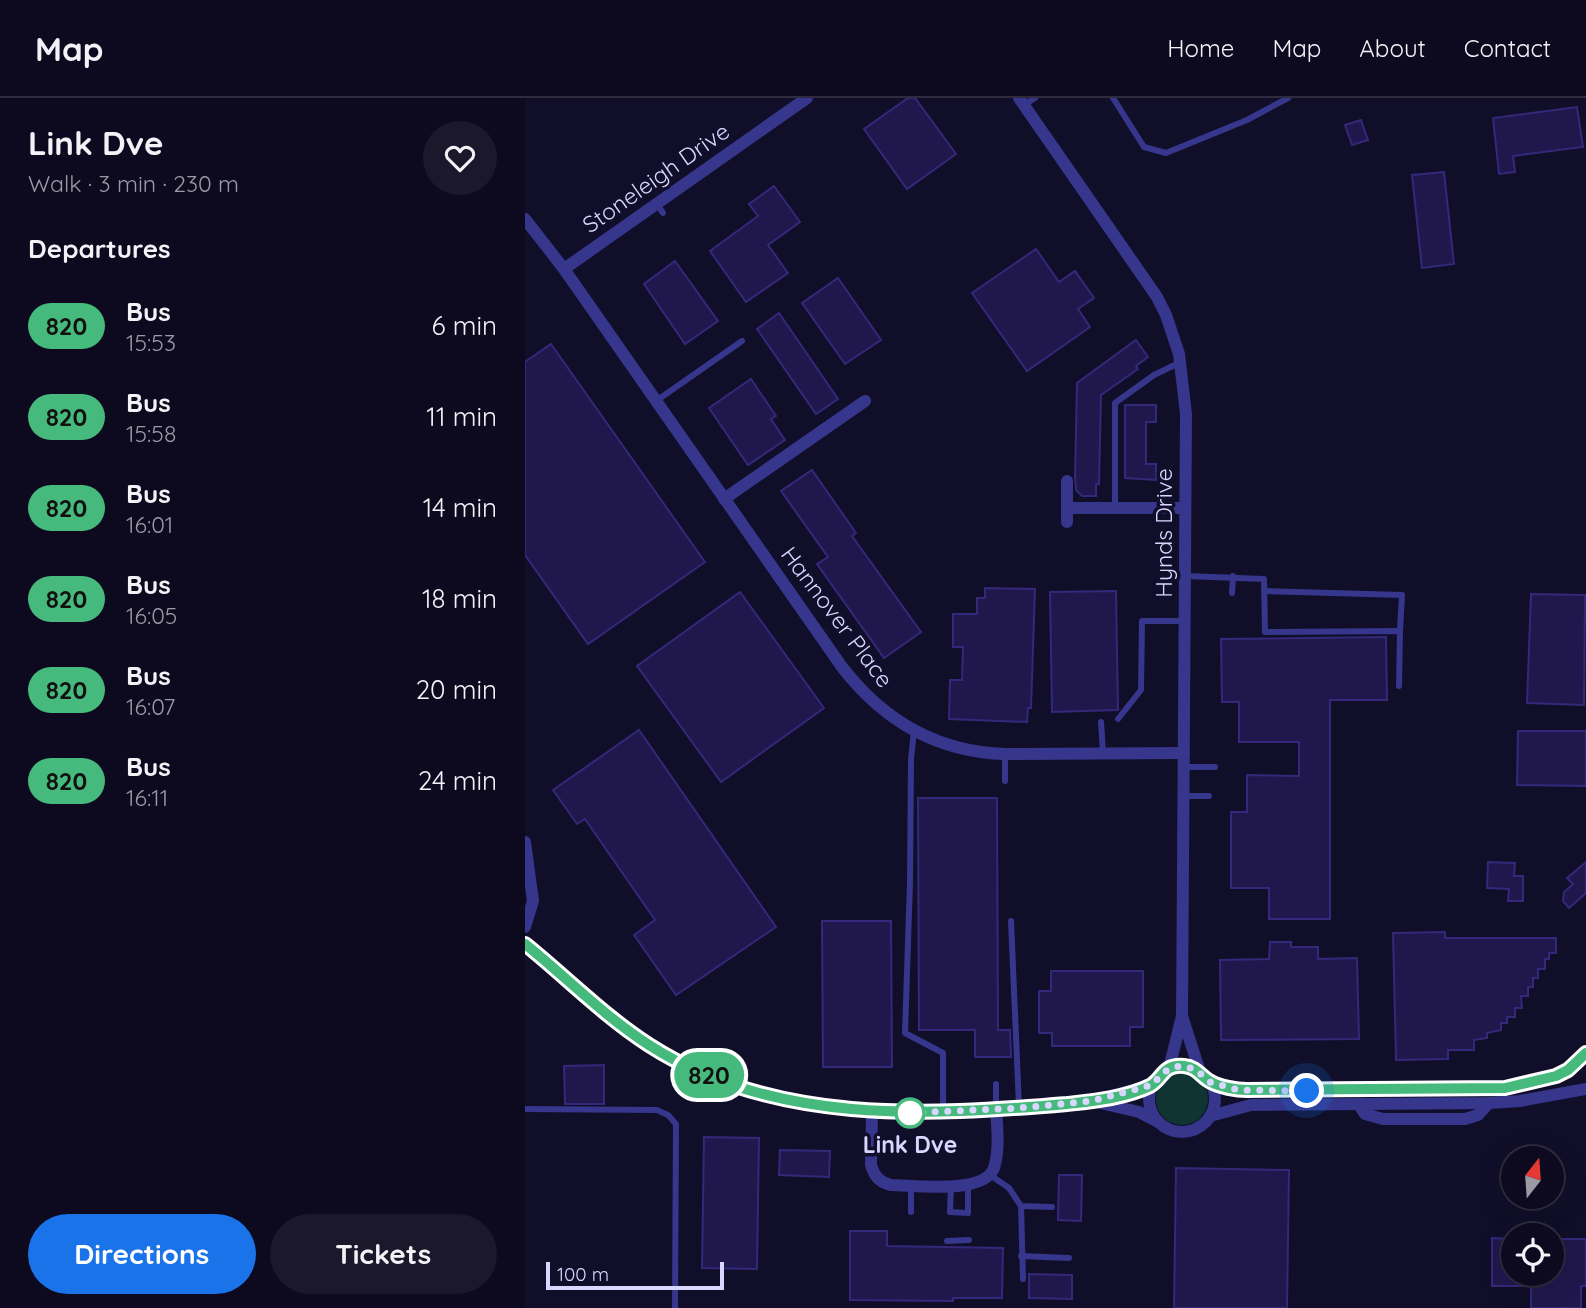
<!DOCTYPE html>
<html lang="en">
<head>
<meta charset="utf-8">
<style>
  body { margin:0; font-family:Quicksand,sans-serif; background:#1b182c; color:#f1f3f6; height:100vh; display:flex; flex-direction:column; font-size:26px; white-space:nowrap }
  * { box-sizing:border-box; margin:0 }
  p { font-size:23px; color:#9a9aa4 }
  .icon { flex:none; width:38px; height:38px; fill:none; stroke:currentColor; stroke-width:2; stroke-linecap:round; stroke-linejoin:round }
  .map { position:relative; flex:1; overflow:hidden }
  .sheet { display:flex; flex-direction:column; background:#0d0a1f; width:525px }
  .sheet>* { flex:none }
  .badge { padding:0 14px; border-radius:23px; font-size:24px; line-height:46px }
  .needle { width:46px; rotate:17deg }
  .controls { position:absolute; left:976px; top:1048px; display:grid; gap:14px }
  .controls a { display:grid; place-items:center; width:63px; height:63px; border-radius:50%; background:#0d0a1f; box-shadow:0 7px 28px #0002,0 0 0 2px #2d2b3d; font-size:35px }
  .scale { position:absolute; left:21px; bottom:18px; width:178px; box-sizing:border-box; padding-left:7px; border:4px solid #d9d6ff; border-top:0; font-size:19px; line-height:24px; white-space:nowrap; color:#d9d6ff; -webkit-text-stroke:5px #110e29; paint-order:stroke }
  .you { position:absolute; width:35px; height:35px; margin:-18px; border:5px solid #fff; border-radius:50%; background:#1a73e8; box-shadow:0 0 0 10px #1a73e833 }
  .map>.badge { position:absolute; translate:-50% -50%; box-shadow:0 0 0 4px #fff }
  h2 { padding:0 28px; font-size:26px; line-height:63px }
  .round { display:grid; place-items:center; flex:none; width:74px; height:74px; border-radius:37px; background:#1b182c }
  .head { display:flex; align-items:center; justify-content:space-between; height:119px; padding:0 28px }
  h1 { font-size:33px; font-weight:700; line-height:52px }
  .primary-button { display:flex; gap:14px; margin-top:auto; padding:14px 28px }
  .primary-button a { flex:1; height:80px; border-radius:42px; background:#1a73e8; color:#fff; font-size:28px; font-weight:700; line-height:80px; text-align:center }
  .primary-button a+a { background:#1b182c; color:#f1f3f6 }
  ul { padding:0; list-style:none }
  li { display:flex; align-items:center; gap:21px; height:91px; padding:0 28px }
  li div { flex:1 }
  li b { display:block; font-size:26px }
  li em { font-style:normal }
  li .badge { min-width:77px; font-weight:700; text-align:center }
  header { display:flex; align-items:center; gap:42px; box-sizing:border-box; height:98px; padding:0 35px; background:#0d0a1f; border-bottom:2px solid #2d2b3d }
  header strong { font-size:33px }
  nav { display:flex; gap:38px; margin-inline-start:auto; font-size:24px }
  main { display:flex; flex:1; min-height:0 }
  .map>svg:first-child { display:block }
  .green { fill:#103431 }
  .building { fill:#20184c; stroke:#34287a; stroke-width:2 }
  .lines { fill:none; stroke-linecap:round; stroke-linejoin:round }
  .service { stroke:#35368c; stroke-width:6 }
  .minor { stroke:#35368c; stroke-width:12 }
  .line-casing { stroke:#fff; stroke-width:16 }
  .line { stroke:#46ba7c; stroke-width:10 }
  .walk { stroke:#d9d6ff; stroke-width:7; stroke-dasharray:0 12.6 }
  .stop-dot { fill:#fff; stroke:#46ba7c; stroke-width:3.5 }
  .labels { text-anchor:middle; stroke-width:7; stroke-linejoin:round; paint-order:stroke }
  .street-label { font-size:23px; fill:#d9d6ff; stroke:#110e29 }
  .stop-label { font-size:23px; font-weight:bold; fill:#d9d6ff; stroke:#110e29 }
</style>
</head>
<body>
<header>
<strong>Map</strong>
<nav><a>Home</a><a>Map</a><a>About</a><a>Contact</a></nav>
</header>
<main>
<section class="sheet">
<div class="head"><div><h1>Link Dve</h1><p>Walk · 3 min · 230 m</p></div><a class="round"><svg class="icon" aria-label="heart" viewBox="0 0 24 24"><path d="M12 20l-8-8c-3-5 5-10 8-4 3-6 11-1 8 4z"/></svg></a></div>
<h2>Departures</h2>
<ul>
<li><span class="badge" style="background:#46ba7c;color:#111">820</span><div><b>Bus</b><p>15:53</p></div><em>6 min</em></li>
<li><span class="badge" style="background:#46ba7c;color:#111">820</span><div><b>Bus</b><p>15:58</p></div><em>11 min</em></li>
<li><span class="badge" style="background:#46ba7c;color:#111">820</span><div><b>Bus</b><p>16:01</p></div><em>14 min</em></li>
<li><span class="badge" style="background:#46ba7c;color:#111">820</span><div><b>Bus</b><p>16:05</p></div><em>18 min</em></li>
<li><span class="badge" style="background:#46ba7c;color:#111">820</span><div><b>Bus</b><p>16:07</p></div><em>20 min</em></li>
<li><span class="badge" style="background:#46ba7c;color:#111">820</span><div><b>Bus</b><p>16:11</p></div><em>24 min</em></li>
</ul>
<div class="primary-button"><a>Directions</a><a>Tickets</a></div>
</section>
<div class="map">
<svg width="1061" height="1210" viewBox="0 0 1061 1210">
  <rect width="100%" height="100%" fill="#110e29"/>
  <!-- green -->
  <circle class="green" cx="657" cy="1001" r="26"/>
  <!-- building -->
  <g class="building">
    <polygon points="383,0 390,0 431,56 382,91 339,31"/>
    <polygon points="1052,9 1058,49 988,58 990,74 974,76 968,20"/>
    <polygon points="836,22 843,42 827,47 820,27"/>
    <polygon points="919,74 929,166 897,170 887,77"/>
    <polygon points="249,88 275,124 243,147 263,175 221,204 185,153 233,118 224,106"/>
    <polygon points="511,151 534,184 550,173 569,200 553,211 565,229 502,273 447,195"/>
    <polygon points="150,163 193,223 160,246 119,186"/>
    <polygon points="313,180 356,242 320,266 277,205"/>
    <polygon points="254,215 313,301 291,316 232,231"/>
    <polygon points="611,242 623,259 611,268 613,271 576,297 574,386 571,386 571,398 557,398 551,392 550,379 552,285"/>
    <polygon points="26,246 180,464 63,546 0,457 0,264"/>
    <polygon points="226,281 251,318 246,321 260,342 223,367 184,310"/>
    <polygon points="600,307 631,307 631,324 621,324 621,366 631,366 631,382 600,380"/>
    <polygon points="287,372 331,435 327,438 396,534 359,560 292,466 303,459 256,393"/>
    <polygon points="460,490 510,491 506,610 503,610 502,624 424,621 425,582 437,582 438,549 428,549 428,516 452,516 452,500 460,500"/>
    <polygon points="591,493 593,612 527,614 525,494"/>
    <polygon points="215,494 299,610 196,684 112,568"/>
    <polygon points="1006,496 1060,497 1059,607 1002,605"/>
    <polygon points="861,539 862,602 805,602 805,821 744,821 744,790 706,790 706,714 722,714 722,677 774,678 774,644 714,644 714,604 697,604 696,541"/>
    <polygon points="114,632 251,829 151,897 109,837 130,822 60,721 52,726 28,692"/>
    <polygon points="993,633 1061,633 1061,688 992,687"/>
    <polygon points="393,700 472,700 473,932 485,932 486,959 450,959 450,932 394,932"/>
    <polygon points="963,764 990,765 989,778 998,778 998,803 983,803 984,791 962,790"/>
    <polygon points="1061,764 1061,795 1044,810 1038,803 1039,794 1048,786 1042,780"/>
    <polygon points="297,823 366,823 367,969 298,969"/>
    <polygon points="920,834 920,840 1031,840 1031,855 1024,855 1024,861 1020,861 1020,871 1013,871 1013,880 1008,880 1008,889 1003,889 1003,898 996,898 997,910 990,910 990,919 982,919 982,925 976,925 976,932 962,935 962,940 949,942 949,952 923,952 923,961 871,962 868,835"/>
    <polygon points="745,844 766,844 766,849 793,849 793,861 832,860 834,941 696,942 695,862 744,861"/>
    <polygon points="526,873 618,873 618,929 605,929 605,948 527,948 527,935 514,935 514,893 526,893"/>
    <polygon points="79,967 79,1006 40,1006 39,968"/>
    <polygon points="179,1039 234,1040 232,1171 177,1170"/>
    <polygon points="255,1052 305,1053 304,1079 254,1077"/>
    <polygon points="651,1070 764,1072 762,1210 649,1210"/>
    <polygon points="534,1077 557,1077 556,1123 533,1122"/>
    <polygon points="325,1133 362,1133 362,1148 478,1150 477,1200 428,1200 428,1203 325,1202"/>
    <polygon points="967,1140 989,1141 989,1176 1027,1176 1027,1141 1061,1141 1061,1188 1056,1188 1056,1210 1006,1210 1006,1188 967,1188"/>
    <polygon points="504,1176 547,1177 547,1201 504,1200"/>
  </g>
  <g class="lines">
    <!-- service -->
    <g class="service">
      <polyline points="588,0 619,49 641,55 722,22 763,0"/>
      <polyline points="499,7 510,0"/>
      <polyline points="132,106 138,115"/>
      <polyline points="131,303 217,243"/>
      <polyline points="590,410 590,305 629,277 656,264"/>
      <polyline points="660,478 739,481 740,534 875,533 874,588"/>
      <polyline points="739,493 877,497 875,533"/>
      <polyline points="707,495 708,478"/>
      <polyline points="593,621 616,592 617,523 659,523"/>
      <polyline points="576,624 578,655"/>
      <polyline points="389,633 386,661 385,784 380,935 418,955 418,1014"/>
      <polyline points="480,657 480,683"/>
      <polyline points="659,669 690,669"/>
      <polyline points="659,698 684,698"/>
      <polyline points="486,823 494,1008"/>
      <polyline points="471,1010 471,986"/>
      <polyline points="0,1011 132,1012 143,1017 151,1026 150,1210"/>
      <polyline points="465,1077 484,1090 496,1108 527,1109"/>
      <polyline points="386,1087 386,1114"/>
      <polyline points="426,1088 425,1114 443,1115 443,1088"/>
      <polyline points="496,1108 498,1181"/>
      <polyline points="422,1143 444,1142"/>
      <polyline points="496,1158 544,1160"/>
    </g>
    <!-- minor -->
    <g class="minor">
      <polyline points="494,0 632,199 641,217 654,256 661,316 657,918 675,974"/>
      <path d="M0 121 39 171 317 569C358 622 412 654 480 656L659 655"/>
      <polyline points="39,171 282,0"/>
      <polyline points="199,401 340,303"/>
      <polyline points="542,410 660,410"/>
      <polyline points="542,424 542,383"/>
      <polyline points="0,744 8,803 0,829"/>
      <polyline points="0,846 108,936 139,956 201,984 266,1003 326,1012 418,1014 567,1003 627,987"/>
      <circle cx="657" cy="1001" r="33"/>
      <polyline points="644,971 657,918"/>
      <polyline points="685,984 722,992 980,990 1031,978 1043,972 1061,955"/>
      <polyline points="571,1004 614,1014 633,1024"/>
      <polyline points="834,1007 840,1016 858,1021 940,1021 953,1017 964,1005"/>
      <path d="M347 1014 346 1067C349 1078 355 1085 366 1087 390 1087 459 1097 469 1070 475 1051 472 1029 471 1010"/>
      <polyline points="685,1018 726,1007 964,1005 995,1003 1061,991"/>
    </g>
  </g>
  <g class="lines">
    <defs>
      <path id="line" d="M0 846C41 879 79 918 124 947 248 1027 401 1018 542 1006 569 1003 600 1000 625 988 638 981 637 966 659 968 672 969 676 979 686 984 695 989 711 992 722 992L980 990 1031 978 1043 972 1061 955"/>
    </defs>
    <!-- line casing -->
    <use href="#line" class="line-casing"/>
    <!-- line -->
    <use href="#line" class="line"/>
    <!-- walk -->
    <polyline class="walk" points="385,1015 494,1010 567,1003 627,987 639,974 654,968 670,971 685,984 713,992 782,993"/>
  </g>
  <!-- markers -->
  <circle class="stop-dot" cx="385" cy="1015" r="14"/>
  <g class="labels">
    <!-- street labels -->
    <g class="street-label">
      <text transform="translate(131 80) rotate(-35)" y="8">Stoneleigh Drive</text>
      <text transform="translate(639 435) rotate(-90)" y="8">Hynds Drive</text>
      <text transform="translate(312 519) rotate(53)" y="8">Hannover Place</text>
    </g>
    <!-- stop labels -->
    <g class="stop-label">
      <text x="385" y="1055">Link Dve</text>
    </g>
  </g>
</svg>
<div class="controls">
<a><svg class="needle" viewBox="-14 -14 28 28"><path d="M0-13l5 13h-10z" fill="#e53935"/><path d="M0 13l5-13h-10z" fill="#9a9aa4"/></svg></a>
<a><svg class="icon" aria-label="locate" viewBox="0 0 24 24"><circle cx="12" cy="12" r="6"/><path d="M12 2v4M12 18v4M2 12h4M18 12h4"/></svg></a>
</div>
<div class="scale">100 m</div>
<div class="you" style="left:782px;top:993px"></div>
<b class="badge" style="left:184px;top:977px;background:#46ba7c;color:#111">820</b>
</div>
</main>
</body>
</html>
